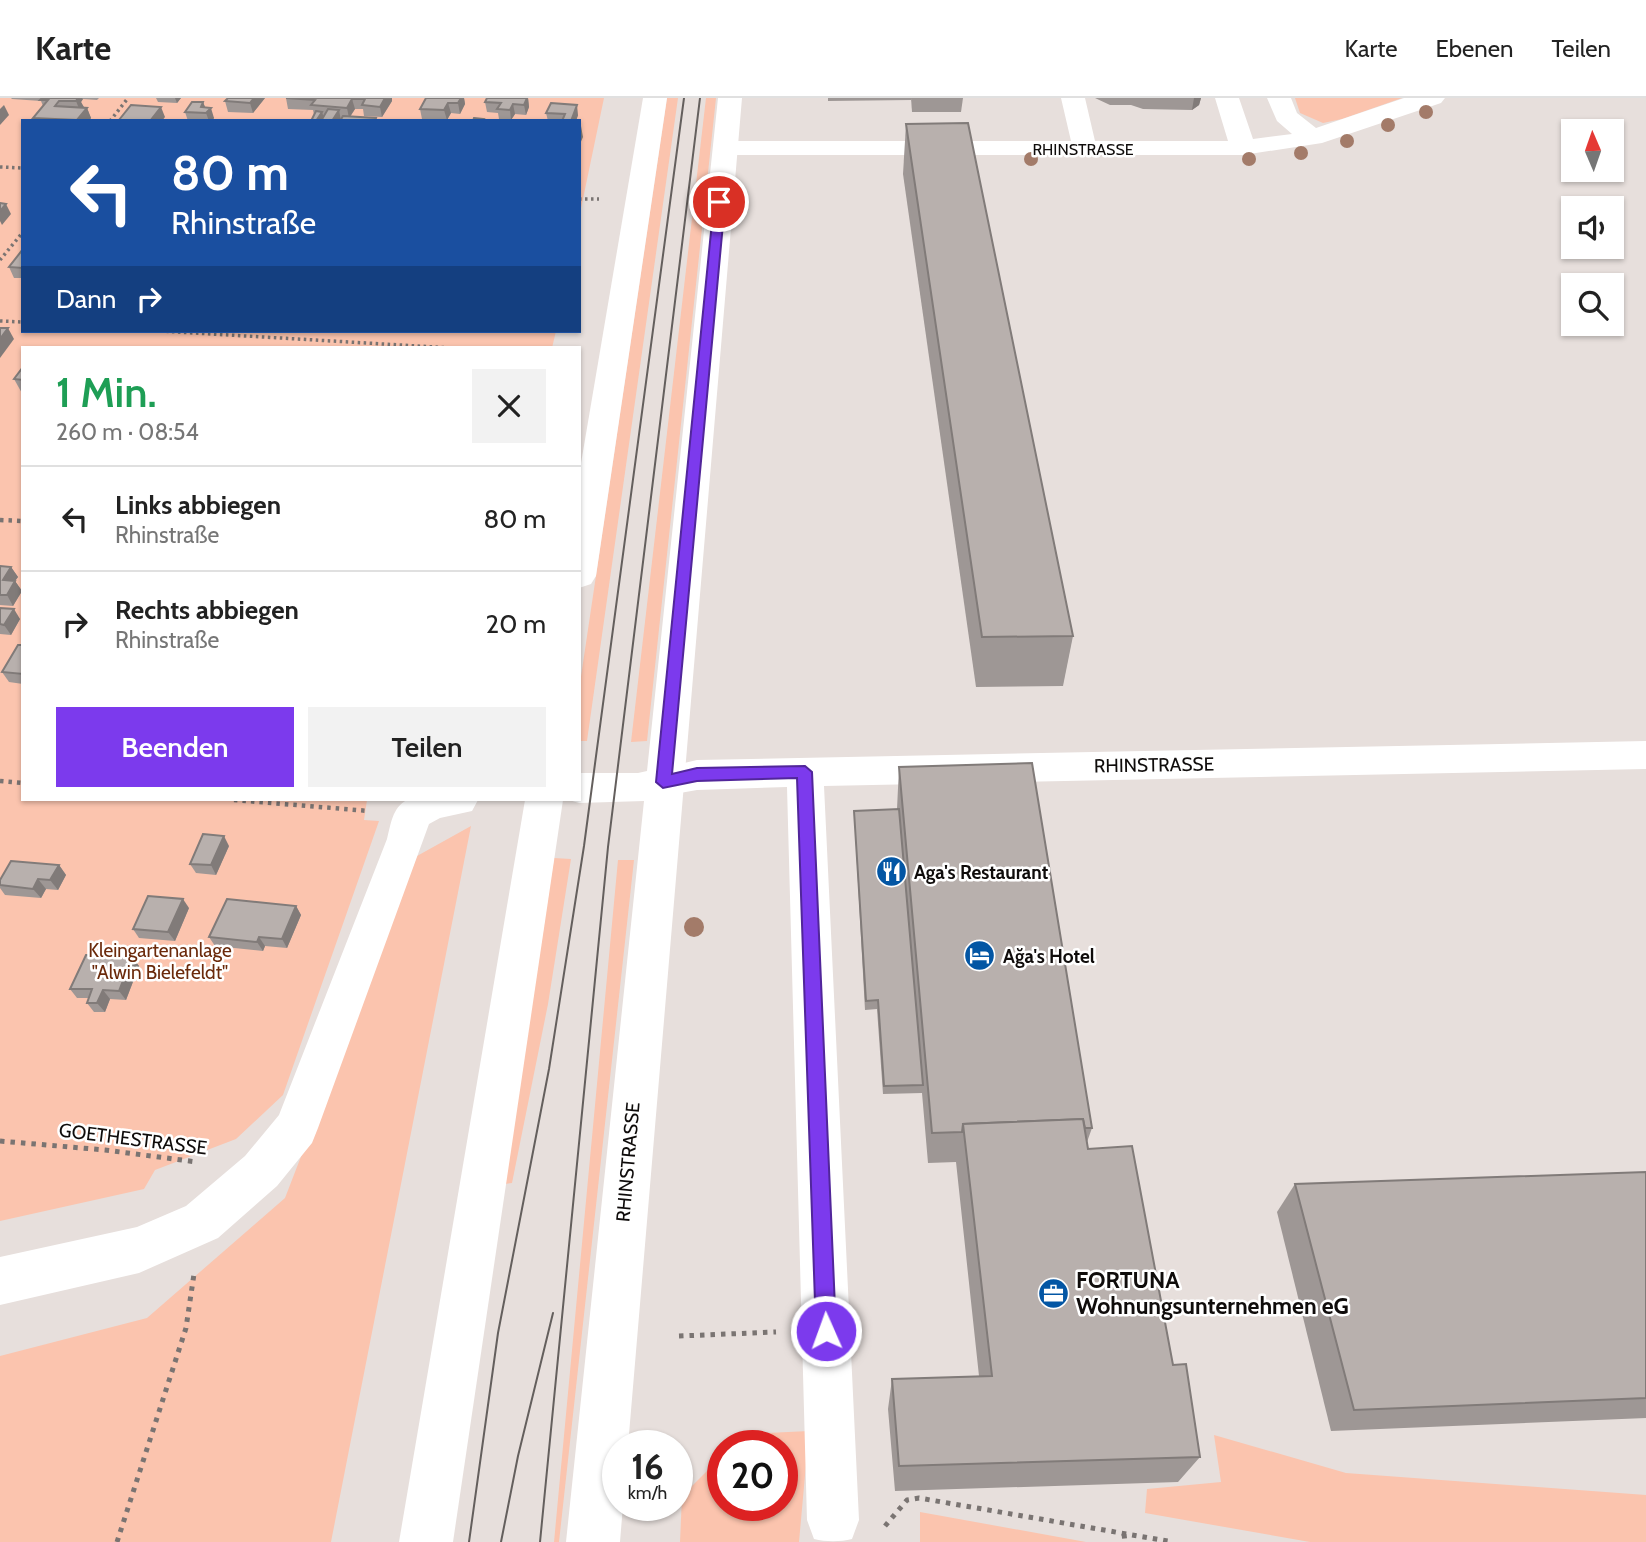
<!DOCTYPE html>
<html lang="de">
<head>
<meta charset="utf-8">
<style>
	:root { --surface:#fff; --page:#f2f2f2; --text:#222; --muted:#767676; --line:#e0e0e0; --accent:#7c3aed }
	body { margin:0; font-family:Cabin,sans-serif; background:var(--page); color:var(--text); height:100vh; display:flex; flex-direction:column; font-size:26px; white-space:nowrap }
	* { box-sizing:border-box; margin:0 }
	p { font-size:23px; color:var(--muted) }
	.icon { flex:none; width:38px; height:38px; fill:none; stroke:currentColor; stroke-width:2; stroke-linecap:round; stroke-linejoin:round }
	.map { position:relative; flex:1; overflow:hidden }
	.panel { position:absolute; left:21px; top:248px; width:560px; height:455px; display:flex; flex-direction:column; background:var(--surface); border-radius:0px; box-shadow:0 2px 5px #0004 }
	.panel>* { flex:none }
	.guide { position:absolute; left:21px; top:21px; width:560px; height:214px; border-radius:0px; box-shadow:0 2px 5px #0004; background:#1a4fa0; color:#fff; overflow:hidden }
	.needle { width:46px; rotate:358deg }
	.controls { position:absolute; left:1561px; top:21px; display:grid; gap:14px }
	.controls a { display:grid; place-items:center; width:63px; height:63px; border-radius:0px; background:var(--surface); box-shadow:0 2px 5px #0004; font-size:35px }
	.speed { position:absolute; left:602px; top:1332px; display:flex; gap:14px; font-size:35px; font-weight:700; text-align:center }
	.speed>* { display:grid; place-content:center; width:91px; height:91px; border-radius:50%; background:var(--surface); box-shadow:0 2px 5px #0004; line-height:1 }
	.speed small { font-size:18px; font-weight:400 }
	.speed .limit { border:10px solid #d22; background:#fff; color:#111 }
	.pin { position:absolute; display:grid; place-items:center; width:60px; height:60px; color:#fff; margin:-30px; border:4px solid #fff; border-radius:50%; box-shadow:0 2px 7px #0007 }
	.me { position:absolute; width:77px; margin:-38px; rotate:358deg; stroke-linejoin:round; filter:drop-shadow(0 0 5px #0008) }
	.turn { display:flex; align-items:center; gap:24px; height:147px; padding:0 35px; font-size:32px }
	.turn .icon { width:91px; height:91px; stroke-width:2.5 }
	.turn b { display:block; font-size:49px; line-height:60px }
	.then { display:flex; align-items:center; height:66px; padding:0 35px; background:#0003; gap:14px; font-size:26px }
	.round { display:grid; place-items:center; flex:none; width:74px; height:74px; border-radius:0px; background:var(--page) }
	.headline { display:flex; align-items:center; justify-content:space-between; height:119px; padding:0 35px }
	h1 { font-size:42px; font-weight:600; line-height:52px; color:#1e9e55 }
	.button { display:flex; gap:14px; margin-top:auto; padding:14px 35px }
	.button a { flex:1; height:80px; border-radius:0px; background:var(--accent); color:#fff; font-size:28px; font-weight:600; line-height:80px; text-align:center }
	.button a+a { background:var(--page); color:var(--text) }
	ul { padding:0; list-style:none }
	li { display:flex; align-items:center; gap:21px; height:105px; padding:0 35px; border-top:2px solid var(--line) }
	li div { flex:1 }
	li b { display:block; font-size:26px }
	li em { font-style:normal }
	header { display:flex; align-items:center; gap:42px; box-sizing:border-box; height:98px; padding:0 35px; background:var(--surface); border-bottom:2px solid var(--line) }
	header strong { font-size:33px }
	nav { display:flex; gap:38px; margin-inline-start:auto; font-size:24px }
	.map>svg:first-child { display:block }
	.green { fill:#fbc4ae }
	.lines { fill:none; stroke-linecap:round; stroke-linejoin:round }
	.path-far2 { stroke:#7a7472; stroke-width:3.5; stroke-dasharray:2.5 3.5; stroke-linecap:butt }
	.path-far1 { stroke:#7a7472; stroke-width:4.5; stroke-dasharray:3.5 5; stroke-linecap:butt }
	.path { stroke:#7a7472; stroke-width:5; stroke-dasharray:4.5 6; stroke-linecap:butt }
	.minor { fill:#fff; fill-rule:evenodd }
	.major { fill:#fff; fill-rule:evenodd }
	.tram { stroke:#645f5d; stroke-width:2 }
	.tree { fill:#a37b69 }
	.wall { fill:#9e9795 }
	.shaded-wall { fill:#817b79 }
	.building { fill:#b8b0ad; stroke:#817b79; stroke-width:2 }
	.route { fill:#7c3aed; stroke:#51269a; stroke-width:2 }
	.labels { text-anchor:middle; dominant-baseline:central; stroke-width:5; stroke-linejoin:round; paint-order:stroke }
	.far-street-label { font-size:16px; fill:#0f0c0b; stroke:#fff }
	.street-label { font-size:19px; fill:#0f0c0b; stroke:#fff }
	.poi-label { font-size:19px; font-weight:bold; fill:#0f0c0b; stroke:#fff; text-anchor:start }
	.park-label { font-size:19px; fill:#6b2a0b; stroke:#fff }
	.near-poi-label { font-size:23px; font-weight:bold; fill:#0f0c0b; stroke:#fff; text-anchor:start }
</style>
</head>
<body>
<header>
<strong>Karte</strong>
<nav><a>Karte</a><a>Ebenen</a><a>Teilen</a></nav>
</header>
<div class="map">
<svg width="1646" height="1444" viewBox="0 0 1646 1444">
	<rect width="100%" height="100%" fill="#e7dfdc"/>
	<g class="green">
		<polygon points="0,0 604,0 579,120 579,23 23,23 23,233 556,233 552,250 23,250 23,702 367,702 364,722 379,723 283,997 236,1041 155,1072 144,1091 0,1123"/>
		<polygon points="667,0 678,0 587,643 579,643 579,592"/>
		<polygon points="706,0 716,0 647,643 631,644"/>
		<polygon points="1295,0 1402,0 1342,21 1323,25 1300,15"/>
		<polygon points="471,728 331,1444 0,1444 0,1258 147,1220 285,1100 417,758"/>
		<polygon points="554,760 571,761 548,906 512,1085 505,1086"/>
		<polygon points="618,762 634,762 559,1444 554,1444"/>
		<polygon points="809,1333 799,1444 680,1444 682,1398 723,1357 723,1407 782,1407 782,1348 732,1347 743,1336"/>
		<polygon points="1214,1337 1346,1375 1646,1397 1646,1444 1310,1444 1145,1415 1147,1391 1221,1384"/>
		<polygon points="920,1414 1086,1444 920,1444"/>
	</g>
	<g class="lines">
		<g class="path-far2">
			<polyline points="110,23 128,0"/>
			<polyline points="0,69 23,70"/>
			<polyline points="579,101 599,101"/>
			<polyline points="0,162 23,134"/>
			<polyline points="0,223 23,224"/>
			<polyline points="160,233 452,250"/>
		</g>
		<g class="path-far1">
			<polyline points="0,422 23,423"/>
			<polyline points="0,683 23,685"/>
			<polyline points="234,702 369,713"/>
		</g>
		<g class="path">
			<polyline points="0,1043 105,1052 197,1064"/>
			<polyline points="679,1238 776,1234"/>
			<polyline points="885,1428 907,1402 919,1400 1173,1444"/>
			<polyline points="1124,1436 1125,1444"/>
			<polyline points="117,1444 186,1230 194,1176"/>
		</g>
		<g class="minor">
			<polygon points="1061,0 1085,0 1095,43 1228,43 1215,0 1239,0 1253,41 1292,36 1277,23 1267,0 1291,0 1297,15 1316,30 1404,0 1445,0 1441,5 1322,45 1243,57 725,57 716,55 713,50 716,45 725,43 1071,43"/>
			<path d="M 1646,643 L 1646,671 L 824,688 L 859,1422 L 852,1441 C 840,1444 826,1444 814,1441 L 807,1422 L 787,689 L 697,692 L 663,698 L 650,693 L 644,683 L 650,673 L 697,662 Z"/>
			<path d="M 407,702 L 478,702 L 472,713 L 440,720 L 429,726 L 318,1030 L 312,1045 L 277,1088 L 218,1140 L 139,1175 L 0,1207 L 0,1159 L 137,1129 L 186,1108 L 245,1058 L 279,1017 L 387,741 C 391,726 392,710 407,702 Z"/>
		</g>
		<g class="major">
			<polygon points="643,0 667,0 596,478 591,486 579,490 579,377"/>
			<polygon points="718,0 742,0 628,1348 618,1348 618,1407 623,1407 620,1444 566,1444 644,703 579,705 569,702 579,702 579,675 638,675 647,673"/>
			<polygon points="525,702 563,702 453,1444 399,1444"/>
		</g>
		<g class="tram">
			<polyline points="469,1444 498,1235 549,971 584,748 684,0"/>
			<polyline points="501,1444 518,1358 553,1215"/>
			<polyline points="540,1444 608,749 700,0"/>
		</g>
	</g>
	<g class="tree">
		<circle cx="1426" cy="14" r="7"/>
		<circle cx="1388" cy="27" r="7"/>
		<circle cx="1347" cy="43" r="7"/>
		<circle cx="1301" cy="55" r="7"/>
		<circle cx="1031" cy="61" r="7"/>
		<circle cx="1249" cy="61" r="7"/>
		<circle cx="694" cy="829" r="10"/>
	</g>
	<g class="wall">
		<polygon points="11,0 99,0 97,2 83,1 81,4 83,9 87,10 91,20 89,23 34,23 33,20 43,8 41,3 12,1"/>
		<polygon points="156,0 181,0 177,5 158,4"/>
		<polygon points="228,0 265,0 253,15 228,14 225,3"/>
		<polygon points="286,0 392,0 392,3 382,19 364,18 363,11 355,11 350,19 376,20 311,23 314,17 313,12 288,11"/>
		<polygon points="426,0 464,0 465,6 460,16 451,15 447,22 422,21 420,11"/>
		<polygon points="528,0 529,9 526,17 515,16 511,22 499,21 498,15 487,14 485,4"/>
		<polygon points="828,0 911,0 911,2 828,3"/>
		<polygon points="911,0 963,0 961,14 912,14"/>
		<polygon points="1095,0 1201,0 1199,7 1192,12 1143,11 1131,7 1110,7"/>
		<polygon points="203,4 205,9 214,20 212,23 188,23 185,14"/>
		<polygon points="546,15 578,17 576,23 548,23"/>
		<polygon points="906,26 1073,538 1063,588 976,589 903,76"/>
		<polygon points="23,151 23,180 14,180 9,169"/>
		<polygon points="23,269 23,297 14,281"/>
		<polygon points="0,468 11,469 18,479 15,483 22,493 13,508 0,507"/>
		<polygon points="0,510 20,521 11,537 0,536"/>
		<polygon points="23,547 23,586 9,584 2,574"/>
		<polygon points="899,669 1092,1030 1087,1044 1088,1051 1173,1267 1200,1359 1178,1384 895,1393 888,1311 892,1281 979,1278 956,1064 928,1065 922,995 883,996 877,911 865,912 854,713 897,711"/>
		<polygon points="229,748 216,777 196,775 190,766"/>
		<polygon points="59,767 66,777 58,792 46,791 41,800 5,797 0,790 0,782"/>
		<polygon points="296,808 301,817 287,850 265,848 263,853 215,848 209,839"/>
		<polygon points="189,810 175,843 139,840 133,831"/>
		<polygon points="132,859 139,868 126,902 110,901 105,914 94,914 87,905 89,900 77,900 70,891"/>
		<polygon points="1646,1074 1646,1320 1331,1333 1277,1114 1295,1086"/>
	</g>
	<g class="shaded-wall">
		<polygon points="78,0 82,0 83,1 81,4 84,9 80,13 76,3"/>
		<polygon points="175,0 181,0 177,5"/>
		<polygon points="254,0 265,0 253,15 250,5"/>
		<polygon points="385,0 392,0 392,3 382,19 380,9"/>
		<polygon points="461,0 464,0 465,6 460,16 458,5"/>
		<polygon points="528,0 529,9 526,17 524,7"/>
		<polygon points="1194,0 1201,0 1199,7 1192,12"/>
		<polygon points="352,1 355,11 349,20 347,10"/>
		<polygon points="203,4 207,14 211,10 214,20 212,23 209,23 206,15 201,9"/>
		<polygon points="448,5 451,15 447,22 444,12"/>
		<polygon points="513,6 515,16 511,22 510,12"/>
		<polygon points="4,7 9,17 0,27 0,11"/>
		<polygon points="577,7 578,17 576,23 571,23"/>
		<polygon points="161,9 165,19 162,23 150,23"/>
		<polygon points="87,10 91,20 89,23 77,23"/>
		<polygon points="339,12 341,23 332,23"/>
		<polygon points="322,14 325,23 316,23"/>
		<polygon points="581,28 583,39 579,48 579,34"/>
		<polygon points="6,106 11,116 2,127 0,123 0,113"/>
		<polygon points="8,230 14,241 0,260 0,241"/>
		<polygon points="11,469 18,479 15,483 22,493 13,508 7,497 3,482"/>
		<polygon points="14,511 20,521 11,537 4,527"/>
		<polygon points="224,738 229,748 216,777 211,767"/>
		<polygon points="59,767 66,777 58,792 50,782"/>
		<polygon points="38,781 46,791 41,800 33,791"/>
		<polygon points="183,801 189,810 175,843 168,834"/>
		<polygon points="296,808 301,817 287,850 282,841"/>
		<polygon points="259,839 265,848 263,853 257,844"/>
		<polygon points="132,859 139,868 126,902 119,893"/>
		<polygon points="103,892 110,901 105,914 97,905"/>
	</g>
	<g class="building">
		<polygon points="42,0 78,0 76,3 59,3 55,8 87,10 77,22 33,20 48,2 40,2"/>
		<polygon points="228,0 254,0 250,5 225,3"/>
		<polygon points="286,0 385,0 380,9 362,7 365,1 352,1 347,10 311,7 315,2"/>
		<polygon points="426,0 461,0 458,5 448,5 444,12 420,11"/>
		<polygon points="487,0 527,0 524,7 513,6 510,12 497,11 501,5 485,4"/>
		<polygon points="192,4 203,4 201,9 211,10 206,15 185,14"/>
		<polygon points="551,5 577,7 571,23 562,23 565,16 546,15"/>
		<polygon points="131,7 161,9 150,23 119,22"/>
		<polygon points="328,11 339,12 332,23 321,23"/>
		<polygon points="316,13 322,14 316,23 311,23"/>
		<polygon points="343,18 376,20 375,23 340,23"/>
		<polygon points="474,20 484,21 483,23 473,23"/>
		<polygon points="968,25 1073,538 982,539 906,26"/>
		<polygon points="0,105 6,106 0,113"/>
		<polygon points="23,151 23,170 9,169"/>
		<polygon points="0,230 8,230 0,241"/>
		<polygon points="23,269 23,282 14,281"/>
		<polygon points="0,468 11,469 3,482 15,483 7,497 0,497"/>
		<polygon points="0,510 14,511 4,527 0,526"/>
		<polygon points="18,547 23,547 23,576 2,574"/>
		<polygon points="1032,665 1092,1030 1085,1030 1083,1021 963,1026 962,1034 932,1035 899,669"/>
		<polygon points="899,711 923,987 884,988 878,902 866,903 854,713"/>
		<polygon points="203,736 224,738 211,767 190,766"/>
		<polygon points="11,763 59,767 50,782 38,781 33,791 0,787 0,782"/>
		<polygon points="148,798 183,801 168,834 133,831"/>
		<polygon points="227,801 296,808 282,841 259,839 257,844 209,839"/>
		<polygon points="86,857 132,859 119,893 103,892 97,905 87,905 92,891 70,891"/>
		<polygon points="1083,1021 1088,1051 1132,1048 1173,1267 1186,1266 1200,1359 899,1368 892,1281 992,1278 963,1026"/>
		<polygon points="1646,1074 1646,1300 1354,1312 1295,1086"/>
	</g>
	<polygon class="route" points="719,101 725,104 672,676 697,670 805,668 812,674 836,1233 833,1240 826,1243 819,1240 816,1233 797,680 697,683 663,690 656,684 714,104"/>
	<defs>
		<symbol id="restaurant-disc" viewBox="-11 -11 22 22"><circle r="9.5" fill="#0356a4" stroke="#fff"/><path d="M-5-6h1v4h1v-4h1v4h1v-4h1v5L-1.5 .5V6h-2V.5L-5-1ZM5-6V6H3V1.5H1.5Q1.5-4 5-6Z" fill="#fff"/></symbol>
		<symbol id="hotel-disc" viewBox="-11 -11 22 22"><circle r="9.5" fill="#0356a4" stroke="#fff"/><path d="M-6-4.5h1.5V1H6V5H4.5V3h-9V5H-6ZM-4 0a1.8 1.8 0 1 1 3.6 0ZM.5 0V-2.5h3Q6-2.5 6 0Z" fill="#fff"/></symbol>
		<symbol id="office-disc" viewBox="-11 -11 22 22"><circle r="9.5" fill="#0356a4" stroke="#fff"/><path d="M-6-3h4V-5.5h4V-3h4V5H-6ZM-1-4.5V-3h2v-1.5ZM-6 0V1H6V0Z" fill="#fff"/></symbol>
	</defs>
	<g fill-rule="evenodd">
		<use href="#restaurant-disc" x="874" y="756" width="35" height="35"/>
		<use href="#hotel-disc" x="962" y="840" width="35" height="35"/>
		<use href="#office-disc" x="1036" y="1178" width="35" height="35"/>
	</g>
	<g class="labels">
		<g class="far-street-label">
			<text x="1083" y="51">RHINSTRASSE</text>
		</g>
		<g class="street-label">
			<text transform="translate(1154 667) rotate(-1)">RHINSTRASSE</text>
			<text transform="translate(133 1041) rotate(7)">GOETHESTRASSE</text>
			<text transform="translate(628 1064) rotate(-85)">RHINSTRASSE</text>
		</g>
		<g class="poi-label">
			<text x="914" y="774">Aga's Restaurant</text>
			<text x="1003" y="858">Ağa's Hotel</text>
		</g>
		<g class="park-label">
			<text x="160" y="852">Kleingartenanlage<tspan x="160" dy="22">"Alwin Bielefeldt"</tspan></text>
		</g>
		<g class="near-poi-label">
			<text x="1076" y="1182">FORTUNA<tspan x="1076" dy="26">Wohnungsunternehmen eG</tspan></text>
		</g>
	</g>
</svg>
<div class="controls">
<a><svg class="needle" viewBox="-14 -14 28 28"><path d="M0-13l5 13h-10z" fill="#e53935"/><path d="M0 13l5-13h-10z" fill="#767676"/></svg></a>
<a><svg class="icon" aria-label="sound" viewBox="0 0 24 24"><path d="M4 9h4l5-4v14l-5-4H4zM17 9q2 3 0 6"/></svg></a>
<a><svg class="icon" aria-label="search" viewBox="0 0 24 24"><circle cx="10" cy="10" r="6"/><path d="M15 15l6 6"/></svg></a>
</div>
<div class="speed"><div>16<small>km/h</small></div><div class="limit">20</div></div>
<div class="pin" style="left:719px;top:104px;background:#d93025"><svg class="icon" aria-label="arrive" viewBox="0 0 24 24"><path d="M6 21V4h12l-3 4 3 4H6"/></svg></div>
<svg class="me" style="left:826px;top:1233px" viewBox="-20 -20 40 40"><circle r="17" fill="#7c3aed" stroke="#fff" stroke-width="3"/><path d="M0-11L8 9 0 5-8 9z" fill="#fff"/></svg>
<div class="guide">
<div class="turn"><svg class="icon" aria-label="left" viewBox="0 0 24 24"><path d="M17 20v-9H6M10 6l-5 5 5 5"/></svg><div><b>80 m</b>Rhinstraße</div></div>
<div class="then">Dann<svg class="icon" aria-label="right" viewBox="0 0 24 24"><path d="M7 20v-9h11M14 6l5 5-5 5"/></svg></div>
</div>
<section class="panel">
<div class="headline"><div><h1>1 Min.</h1><p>260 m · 08:54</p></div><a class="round"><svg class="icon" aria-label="close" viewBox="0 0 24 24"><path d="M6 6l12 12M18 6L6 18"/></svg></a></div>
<ul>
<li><svg class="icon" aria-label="left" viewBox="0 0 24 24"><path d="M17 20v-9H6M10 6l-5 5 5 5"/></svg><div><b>Links abbiegen</b><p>Rhinstraße</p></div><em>80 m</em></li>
<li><svg class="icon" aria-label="right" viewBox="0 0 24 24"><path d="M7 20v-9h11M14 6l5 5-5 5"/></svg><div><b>Rechts abbiegen</b><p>Rhinstraße</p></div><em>20 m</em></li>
</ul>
<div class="button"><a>Beenden</a><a>Teilen</a></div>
</section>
</div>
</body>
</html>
